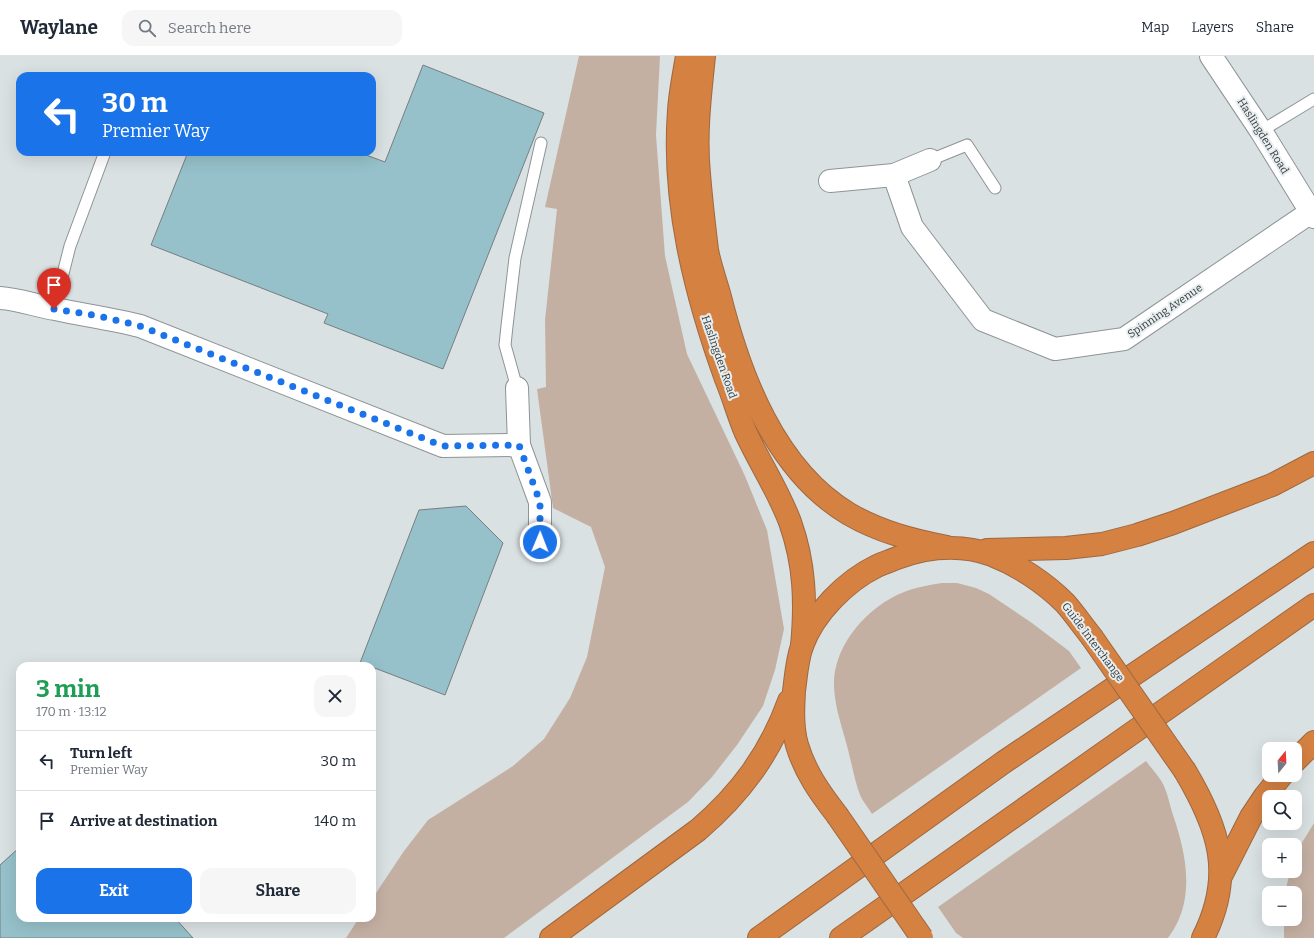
<!DOCTYPE html>
<html lang="en">
<head>
<meta charset="utf-8">
<style>
	:root { --surface:#fff; --page:#f6f6f7; --text:#1f2937; --muted:#747a83; --line:#e0e1e3; --accent:#1a73e8 }
	body { margin:0; font-family:Bitter,serif; background:var(--page); color:var(--text); height:100vh; display:flex; flex-direction:column; font-size:15px; white-space:nowrap }
	* { box-sizing:border-box; margin:0 }
	p { font-size:13px; color:var(--muted) }
	.icon { flex:none; width:22px; height:22px; fill:none; stroke:currentColor; stroke-width:2; stroke-linecap:round; stroke-linejoin:round }
	.map { position:relative; flex:1; overflow:hidden }
	.sheet { position:absolute; left:16px; top:606px; width:360px; height:260px; display:flex; flex-direction:column; background:var(--surface); border-radius:12px; box-shadow:0 4px 16px #0002 }
	.sheet>* { flex:none }
	.top-card { position:absolute; left:16px; top:16px; width:360px; height:84px; border-radius:12px; box-shadow:0 4px 16px #0002; background:#1a73e8; color:#fff; overflow:hidden }
	.needle { width:26px; rotate:18deg }
	.controls { position:absolute; left:1262px; top:686px; display:grid; gap:8px }
	.controls a { display:grid; place-items:center; width:40px; height:40px; border-radius:8px; background:var(--surface); box-shadow:0 4px 16px #0002; font-size:20px }
	.pin { position:absolute; display:grid; place-items:center; width:34px; height:34px; color:#fff; margin:-41px -17px; border-radius:50% 50% 50% 0; rotate:-45deg; box-shadow:0 0 4px #0007 }
	.pin .icon { rotate:45deg }
	.me { position:absolute; width:44px; margin:-22px; rotate:1deg; stroke-linejoin:round; filter:drop-shadow(0 0 3px #0008) }
	.turn { display:flex; align-items:center; gap:14px; height:84px; padding:0 20px; font-size:18px }
	.turn .icon { width:52px; height:52px; stroke-width:2.5 }
	.turn b { display:block; font-size:28px; line-height:34px }
	.round { display:grid; place-items:center; flex:none; width:42px; height:42px; border-radius:12px; background:var(--page) }
	.overview { display:flex; align-items:center; justify-content:space-between; height:68px; padding:0 20px }
	h1 { font-size:24px; font-weight:700; line-height:30px; color:#1e9e55 }
	.primary-button { display:flex; gap:8px; margin-top:auto; padding:8px 20px }
	.primary-button a { flex:1; height:46px; border-radius:12px; background:var(--accent); color:#fff; font-size:16px; font-weight:700; line-height:46px; text-align:center }
	.primary-button a+a { background:var(--page); color:var(--text) }
	ul { padding:0; list-style:none }
	li { display:flex; align-items:center; gap:12px; height:60px; padding:0 20px; border-top:1px solid var(--line) }
	li div { flex:1 }
	li b { display:block; font-size:15px }
	li em { font-style:normal }
	header { display:flex; align-items:center; gap:24px; box-sizing:border-box; height:56px; padding:0 20px; background:var(--surface); border-bottom:1px solid var(--line) }
	header strong { font-size:19px }
	nav { display:flex; gap:22px; margin-inline-start:auto; font-size:14px }
	.search { width:280px; height:36px; background:var(--page); display:flex; align-items:center; gap:10px; box-sizing:border-box; padding:0 14px; border-radius:12px; color:var(--muted); font-size:15px }
	.map>svg:first-child { display:block }
	.green { fill:#c4b0a3 }
	.building { fill:#96c1ca; stroke:#777e7f }
	.lines { fill:none; stroke-linecap:round; stroke-linejoin:round }
	.lane-casing { stroke:#8e9496; stroke-width:13 }
	.street-casing { stroke:#8e9496; stroke-width:24 }
	.highway-casing { stroke:#9e6840; stroke-width:24 }
	.lane { stroke:#fff; stroke-width:11 }
	.street { stroke:#fff; stroke-width:22 }
	.highway { stroke:#d58142; stroke-width:22 }
	.highway-bridge-casing { stroke:#9e6840; stroke-width:24; stroke-linecap:butt }
	.highway-bridge { stroke:#d58142; stroke-width:22 }
	.route { stroke:#1a73e8; stroke-width:7; stroke-dasharray:0 12.6 }
	.labels { text-anchor:middle; dominant-baseline:central; stroke-width:4; stroke-linejoin:round; paint-order:stroke }
	.street-label { font-size:11px; fill:#383b3b; stroke:#e7eef0 }
</style>
</head>
<body>
<header>
<strong>Waylane</strong>
<div class="search"><svg class="icon" aria-label="search" viewBox="0 0 24 24"><circle cx="10" cy="10" r="6"/><path d="M15 15l6 6"/></svg>Search here</div>
<nav><a>Map</a><a>Layers</a><a>Share</a></nav>
</header>
<div class="map">
<svg width="1314" height="882" viewBox="0 0 1314 882">
	<rect width="100%" height="100%" fill="#dae1e2"/>
	<g class="green">
		<polygon points="579,0 660,0 656,79 665,200 687,298 745,420 767,474 784,573 775,614 763,650 737,689 712,721 688,746 504,882 346,882 359,862 372,862 372,843 404,795 428,764 513,710 544,683 570,642 587,601 605,511 591,471 553,452 537,333 546,331 545,264 557,153 545,151"/>
		<path d="M 942,527 L 957,527 L 976,532 L 989,538 L 1032,567 L 1069,595 L 1081,612 L 872,758 C 869,753 865,748 862,743 C 856,732 851,704 847,690 C 842,671 835,652 834,631 C 832,590 868,550 904,536 C 917,531 929,529 942,527 Z"/>
		<path d="M 1146,705 C 1152,713 1160,721 1164,730 C 1168,739 1170,750 1173,759 C 1187,800 1196,845 1168,882 L 963,882 L 956,877 L 938,851 Z"/>
		<polygon points="1314,767 1314,882 1284,882 1284,863 1295,863 1295,837 1285,837 1290,815 1295,815 1295,798"/>
	</g>
	<g class="building">
		<polygon points="423,9 544,57 443,313 324,267 328,258 151,189 188,96 358,96 385,106"/>
		<polygon points="466,450 503,487 445,639 372,611 372,610 360,607 419,454"/>
		<polygon points="20,791 20,862 175,862 193,882 0,882 0,809"/>
	</g>
	<g class="lines">
		<defs>
			<g id="lane">
				<polyline points="1261,75 1314,43"/>
				<polyline points="930,104 967,89 995,132"/>
				<polyline points="54,253 70,190 105,96"/>
				<polyline points="517,332 505,289 507,270 515,202 541,87"/>
			</g>
			<g id="street">
				<polyline points="1211,0 1261,75 1314,161"/>
				<polyline points="894,119 912,171 983,264 1055,293 1124,283 1311,156"/>
				<polyline points="830,125 894,119 930,104"/>
				<path d="M 0,242 C 19,243 36,250 55,253 C 83,259 112,263 140,270 L 443,390 L 519,389"/>
				<polyline points="517,332 519,389 540,446 540,486"/>
			</g>
			<g id="highway">
				<path d="M 687,0 C 684,18 680,37 679,55 C 672,146 695,237 726,323 C 733,340 738,358 745,375 C 759,406 778,434 790,466 C 805,508 806,547 802,590"/>
				<path d="M 704,0 C 700,39 695,79 699,118 C 701,143 704,169 707,194 C 710,210 716,226 720,241 C 740,320 775,414 849,458 C 880,476 912,484 947,491"/>
				<polyline points="987,494 1066,492 1102,488 1137,479 1173,467 1272,429 1314,407"/>
				<polyline points="1295,705 1314,686"/>
				<path d="M 1185,715 C 1219,772 1235,819 1203,882"/>
				<path d="M 837,759 C 820,737 805,716 797,689 C 792,671 793,653 794,635 C 796,620 797,604 802,590 C 814,557 846,525 877,510 C 883,507 890,505 897,502 C 927,491 961,488 992,499 C 1018,509 1045,527 1065,547 C 1074,557 1082,569 1091,580"/>
				<polyline points="1221,820 1251,761 1265,740 1282,719"/>
				<path d="M 551,882 L 698,774 C 740,738 770,698 789,645"/>
				<polyline points="759,882 1004,706 1314,497"/>
				<polyline points="841,882 1314,549"/>
			</g>
		</defs>
		<use href="#lane" class="lane-casing"/>
		<use href="#street" class="street-casing"/>
		<use href="#highway" class="highway-casing"/>
		<use href="#lane" class="lane"/>
		<use href="#street" class="street"/>
		<use href="#highway" class="highway"/>
		<defs>
			<g id="highway-bridge">
				<polyline points="1091,580 1185,715"/>
				<polyline points="837,759 922,882"/>
			</g>
		</defs>
		<use href="#highway-bridge" class="highway-bridge-casing"/>
		<use href="#highway-bridge" class="highway-bridge"/>
	</g>
	<g class="lines">
		<polyline class="route" points="54,253 99,260 140,270 443,390 519,389 540,446 540,486"/>
	</g>
	<g class="labels">
		<g class="street-label">
			<text transform="translate(1263 80) rotate(58)">Haslingden Road</text>
			<text transform="translate(1165 255) rotate(-34)">Spinning Avenue</text>
			<text transform="translate(719 301) rotate(71)">Haslingden Road</text>
			<text transform="translate(1093 586) rotate(53)">Guide Interchange</text>
		</g>
	</g>
</svg>
<div class="controls">
<a><svg class="needle" viewBox="-14 -14 28 28"><path d="M0-13l5 13h-10z" fill="#e53935"/><path d="M0 13l5-13h-10z" fill="#747a83"/></svg></a>
<a><svg class="icon" aria-label="search" viewBox="0 0 24 24"><circle cx="10" cy="10" r="6"/><path d="M15 15l6 6"/></svg></a>
<a>+</a>
<a>−</a>
</div>
<div class="pin" style="left:54px;top:253px;background:#d93025"><svg class="icon" aria-label="arrive" viewBox="0 0 24 24"><path d="M6 21V4h12l-3 4 3 4H6"/></svg></div>
<svg class="me" style="left:540px;top:486px" viewBox="-20 -20 40 40"><circle r="17" fill="#1a73e8" stroke="#fff" stroke-width="3"/><path d="M0-11L8 9 0 5-8 9z" fill="#fff"/></svg>
<div class="top-card">
<div class="turn"><svg class="icon" aria-label="left" viewBox="0 0 24 24"><path d="M17 20v-9H6M10 6l-5 5 5 5"/></svg><div><b>30 m</b>Premier Way</div></div>
</div>
<section class="sheet">
<div class="overview"><div><h1>3 min</h1><p>170 m · 13:12</p></div><a class="round"><svg class="icon" aria-label="close" viewBox="0 0 24 24"><path d="M6 6l12 12M18 6L6 18"/></svg></a></div>
<ul>
<li><svg class="icon" aria-label="left" viewBox="0 0 24 24"><path d="M17 20v-9H6M10 6l-5 5 5 5"/></svg><div><b>Turn left</b><p>Premier Way</p></div><em>30 m</em></li>
<li><svg class="icon" aria-label="arrive" viewBox="0 0 24 24"><path d="M6 21V4h12l-3 4 3 4H6"/></svg><div><b>Arrive at destination</b></div><em>140 m</em></li>
</ul>
<div class="primary-button"><a>Exit</a><a>Share</a></div>
</section>
</div>
</body>
</html>
